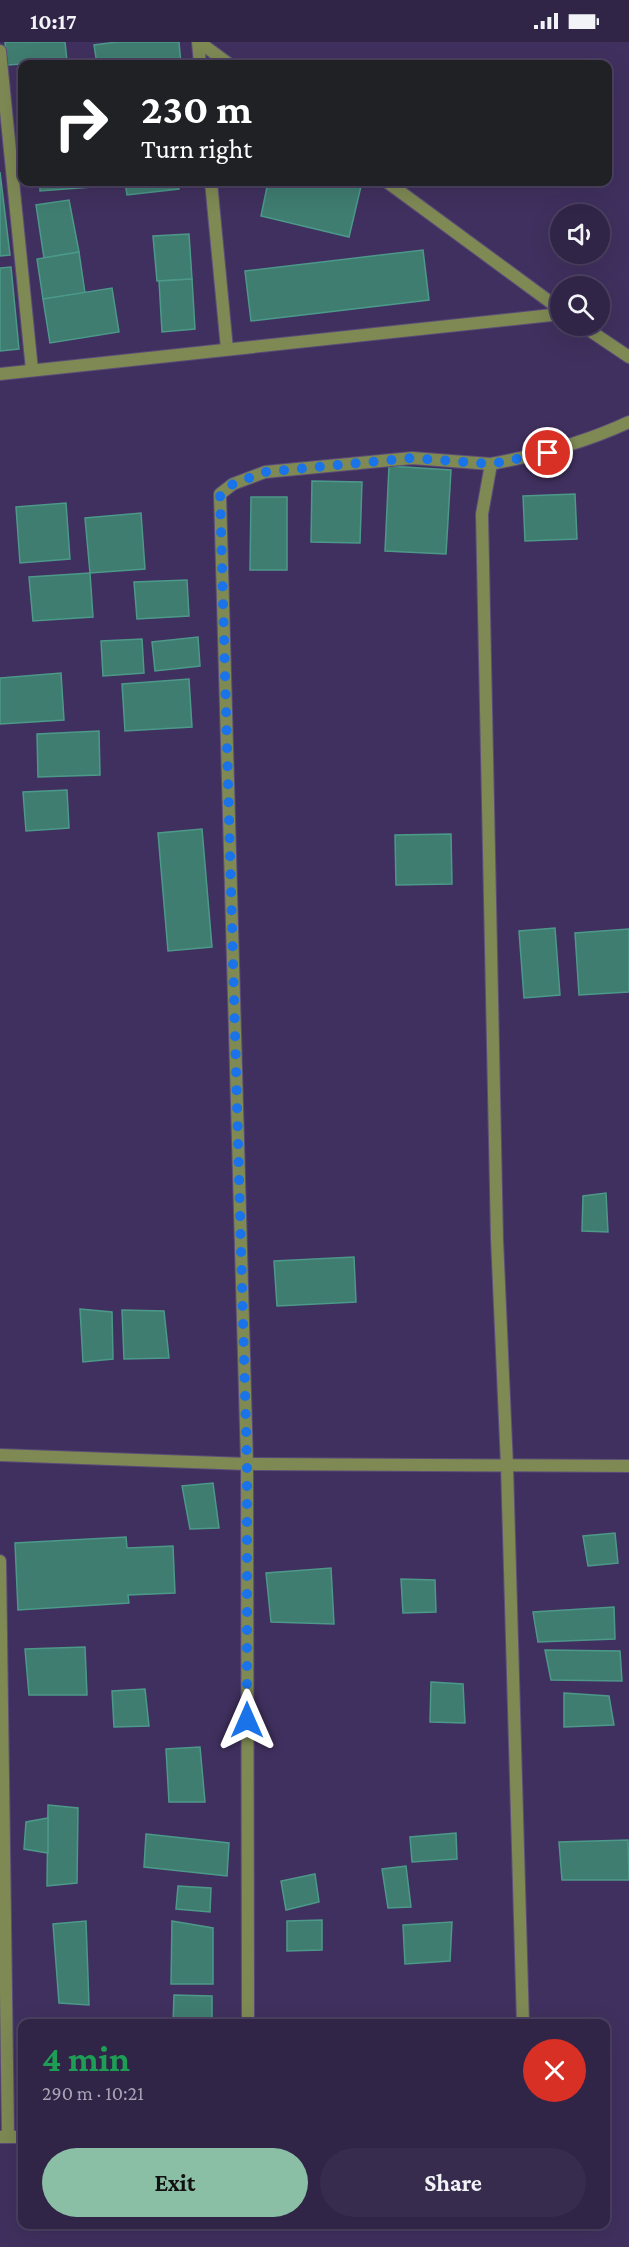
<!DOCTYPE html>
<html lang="en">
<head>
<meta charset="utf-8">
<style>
	:root { --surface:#302447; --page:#382c4e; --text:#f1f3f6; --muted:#a8a4b4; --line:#4b4160; --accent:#8abfa5 }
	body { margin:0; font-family:"Crimson Pro",serif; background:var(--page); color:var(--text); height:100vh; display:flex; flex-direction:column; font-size:22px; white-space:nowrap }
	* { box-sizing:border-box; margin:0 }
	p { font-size:20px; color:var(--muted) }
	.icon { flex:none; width:33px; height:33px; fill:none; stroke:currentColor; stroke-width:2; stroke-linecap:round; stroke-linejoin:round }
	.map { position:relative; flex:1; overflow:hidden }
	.sheet { position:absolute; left:18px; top:1977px; width:592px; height:210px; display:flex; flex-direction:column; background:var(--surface); border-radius:12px; box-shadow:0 6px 24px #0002,0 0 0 2px var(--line) }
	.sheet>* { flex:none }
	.banner { position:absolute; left:18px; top:18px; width:594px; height:126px; border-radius:12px; box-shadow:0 6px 24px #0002,0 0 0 2px var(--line); background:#202124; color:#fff; overflow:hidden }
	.buttons { position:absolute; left:550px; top:162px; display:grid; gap:12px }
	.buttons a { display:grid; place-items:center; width:60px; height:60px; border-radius:50%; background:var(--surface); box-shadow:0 6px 24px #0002,0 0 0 2px var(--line); font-size:30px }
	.pin { position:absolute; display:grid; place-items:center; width:51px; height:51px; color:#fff; margin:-26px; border:3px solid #fff; border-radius:50%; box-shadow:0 2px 6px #0007 }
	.me { position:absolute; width:66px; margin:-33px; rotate:0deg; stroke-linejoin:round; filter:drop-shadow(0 0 4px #0008) }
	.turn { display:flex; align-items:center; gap:21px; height:126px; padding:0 24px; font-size:27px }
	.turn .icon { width:78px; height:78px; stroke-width:2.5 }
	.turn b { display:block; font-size:42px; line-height:51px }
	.round { display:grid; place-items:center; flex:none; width:63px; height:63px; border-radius:32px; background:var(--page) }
	.headline { display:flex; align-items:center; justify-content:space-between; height:102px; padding:0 24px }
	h1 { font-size:36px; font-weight:700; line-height:45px; color:#1e9e55 }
	.cta { display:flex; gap:12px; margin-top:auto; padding:12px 24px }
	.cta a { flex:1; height:69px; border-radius:36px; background:var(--accent); color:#111; font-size:24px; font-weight:700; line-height:69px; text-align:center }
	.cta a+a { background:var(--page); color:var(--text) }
	.status { display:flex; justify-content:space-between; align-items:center; height:42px; padding:0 30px; background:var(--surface); direction:ltr }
	.status svg { height:16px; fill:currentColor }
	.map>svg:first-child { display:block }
	.building { fill:#3f7d70; stroke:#4c998a; stroke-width:1.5 }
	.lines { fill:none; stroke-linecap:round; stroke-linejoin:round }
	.street-casing { stroke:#5b4c78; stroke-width:14 }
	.street { stroke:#7e8954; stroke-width:12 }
	.route { stroke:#1a73e8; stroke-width:10; stroke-dasharray:0 18 }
</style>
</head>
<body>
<div class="status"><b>10:17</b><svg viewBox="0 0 49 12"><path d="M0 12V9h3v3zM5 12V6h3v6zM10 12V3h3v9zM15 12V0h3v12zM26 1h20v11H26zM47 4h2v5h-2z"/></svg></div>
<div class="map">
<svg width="629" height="2205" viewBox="0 0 629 2205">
	<rect width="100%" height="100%" fill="#40305f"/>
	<g class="building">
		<polygon points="5,0 65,0 67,19 7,23"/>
		<polygon points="117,0 179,0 181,22 97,22 94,3"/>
		<polygon points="0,130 10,213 0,214"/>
		<polygon points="40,140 91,140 92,145 40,149"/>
		<polygon points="125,140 178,140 179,147 127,153"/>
		<polygon points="268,140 362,140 349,195 261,174"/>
		<polygon points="69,158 79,210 44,216 36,163"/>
		<polygon points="189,192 192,237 157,239 153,194"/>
		<polygon points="423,208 429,258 251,279 245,229"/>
		<polygon points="79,210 85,251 43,257 37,217"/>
		<polygon points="11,225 19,307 0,309 0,226"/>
		<polygon points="192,237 195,287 162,290 159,239"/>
		<polygon points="112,246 119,290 50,301 43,257"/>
		<polygon points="389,424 451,428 446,512 385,509"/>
		<polygon points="312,439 362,440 360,501 311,500"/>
		<polygon points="575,452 577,497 525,499 523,454"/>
		<polygon points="251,455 287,455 287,528 250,528"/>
		<polygon points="66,461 70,517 20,521 16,465"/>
		<polygon points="141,471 145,527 90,531 85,476"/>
		<polygon points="90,531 93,575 33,579 29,535"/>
		<polygon points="187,538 189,574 137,577 134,540"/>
		<polygon points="198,595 200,624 155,629 152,600"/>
		<polygon points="142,597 144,631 103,634 101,599"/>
		<polygon points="61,631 64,678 0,682 0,636"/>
		<polygon points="189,637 192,685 125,689 122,642"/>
		<polygon points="99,689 100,733 38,735 37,692"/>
		<polygon points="67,748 69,786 26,789 23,750"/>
		<polygon points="202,787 212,905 168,909 158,791"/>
		<polygon points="451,792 452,842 396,843 395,793"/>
		<polygon points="555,886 560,953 524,956 519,889"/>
		<polygon points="629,887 629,950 579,953 575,891"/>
		<polygon points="606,1151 608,1190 582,1189 583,1154"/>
		<polygon points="354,1215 356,1260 277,1264 274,1219"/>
		<polygon points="80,1267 112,1270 113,1317 83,1320"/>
		<polygon points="122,1268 164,1269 169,1316 124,1317"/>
		<polygon points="213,1441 219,1486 190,1487 182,1444"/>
		<polygon points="615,1491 618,1521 588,1524 583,1494"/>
		<polygon points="126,1495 127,1506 173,1504 175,1551 128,1553 129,1561 18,1568 15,1501"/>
		<polygon points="331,1526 334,1582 271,1580 266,1531"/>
		<polygon points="401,1537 435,1538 436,1570 403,1571"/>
		<polygon points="614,1565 615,1597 538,1600 533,1570"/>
		<polygon points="85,1605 87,1653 29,1653 25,1607"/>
		<polygon points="545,1608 620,1609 622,1639 551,1638"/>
		<polygon points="431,1640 463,1642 465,1681 430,1680"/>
		<polygon points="145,1647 149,1684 114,1685 112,1649"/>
		<polygon points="564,1651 609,1654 614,1683 564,1685"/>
		<polygon points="200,1705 205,1760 169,1760 166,1707"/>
		<polygon points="48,1763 78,1766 77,1841 47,1844"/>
		<polygon points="48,1776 48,1811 24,1807 26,1780"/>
		<polygon points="456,1791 457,1817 412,1820 410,1795"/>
		<polygon points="146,1792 229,1801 227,1834 144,1825"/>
		<polygon points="628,1798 629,1838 562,1838 559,1800"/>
		<polygon points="406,1824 411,1865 388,1866 382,1827"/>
		<polygon points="315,1832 319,1860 286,1868 281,1839"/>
		<polygon points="178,1844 211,1846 210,1870 176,1867"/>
		<polygon points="322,1878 322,1908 287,1909 287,1879"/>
		<polygon points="86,1879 89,1963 59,1961 53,1882"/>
		<polygon points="172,1879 213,1886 213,1942 171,1942"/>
		<polygon points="452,1880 450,1919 405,1922 403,1883"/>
		<polygon points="174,1953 212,1954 212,1982 173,1982"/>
	</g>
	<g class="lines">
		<defs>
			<g id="street">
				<polyline points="198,0 200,22"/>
				<polyline points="199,0 229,22"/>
				<polyline points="0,9 32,328"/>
				<polyline points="211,140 227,307"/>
				<polyline points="387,140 561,268"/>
				<polyline points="583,284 629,315"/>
				<polyline points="0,332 561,272"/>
				<polyline points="0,1413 247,1422 629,1424"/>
				<polyline points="0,1519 8,2095"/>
				<polyline points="248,1982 247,1422 220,452 233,442 265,430 412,416 491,422"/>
				<path d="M 523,1982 L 507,1424 L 497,1197 L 482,472 L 491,422 C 539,413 584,401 629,380"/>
				<polyline points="1,2095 22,2095"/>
			</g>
		</defs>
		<use href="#street" class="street-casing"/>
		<use href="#street" class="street"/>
	</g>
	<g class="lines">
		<polyline class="route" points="247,1678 247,1422 220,452 233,442 265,430 412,416 491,422 548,411"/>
	</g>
</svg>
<div class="buttons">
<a><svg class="icon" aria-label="sound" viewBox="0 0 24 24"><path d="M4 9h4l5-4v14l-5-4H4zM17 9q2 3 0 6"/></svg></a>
<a><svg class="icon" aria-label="search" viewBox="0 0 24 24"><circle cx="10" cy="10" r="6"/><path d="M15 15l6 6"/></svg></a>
</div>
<div class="pin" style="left:548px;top:411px;background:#d93025"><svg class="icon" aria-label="arrive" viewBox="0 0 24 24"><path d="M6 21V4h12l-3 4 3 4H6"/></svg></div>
<svg class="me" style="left:247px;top:1678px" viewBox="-20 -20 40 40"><path d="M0-17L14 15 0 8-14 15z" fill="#1a73e8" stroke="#fff" stroke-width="4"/></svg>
<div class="banner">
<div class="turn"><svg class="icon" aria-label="right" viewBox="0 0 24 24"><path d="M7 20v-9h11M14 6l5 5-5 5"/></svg><div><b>230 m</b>Turn right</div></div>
</div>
<section class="sheet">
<div class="headline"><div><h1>4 min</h1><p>290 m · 10:21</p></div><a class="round" style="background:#d93025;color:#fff"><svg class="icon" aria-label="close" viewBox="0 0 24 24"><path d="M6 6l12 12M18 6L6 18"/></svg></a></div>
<div class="cta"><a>Exit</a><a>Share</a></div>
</section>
</div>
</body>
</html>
